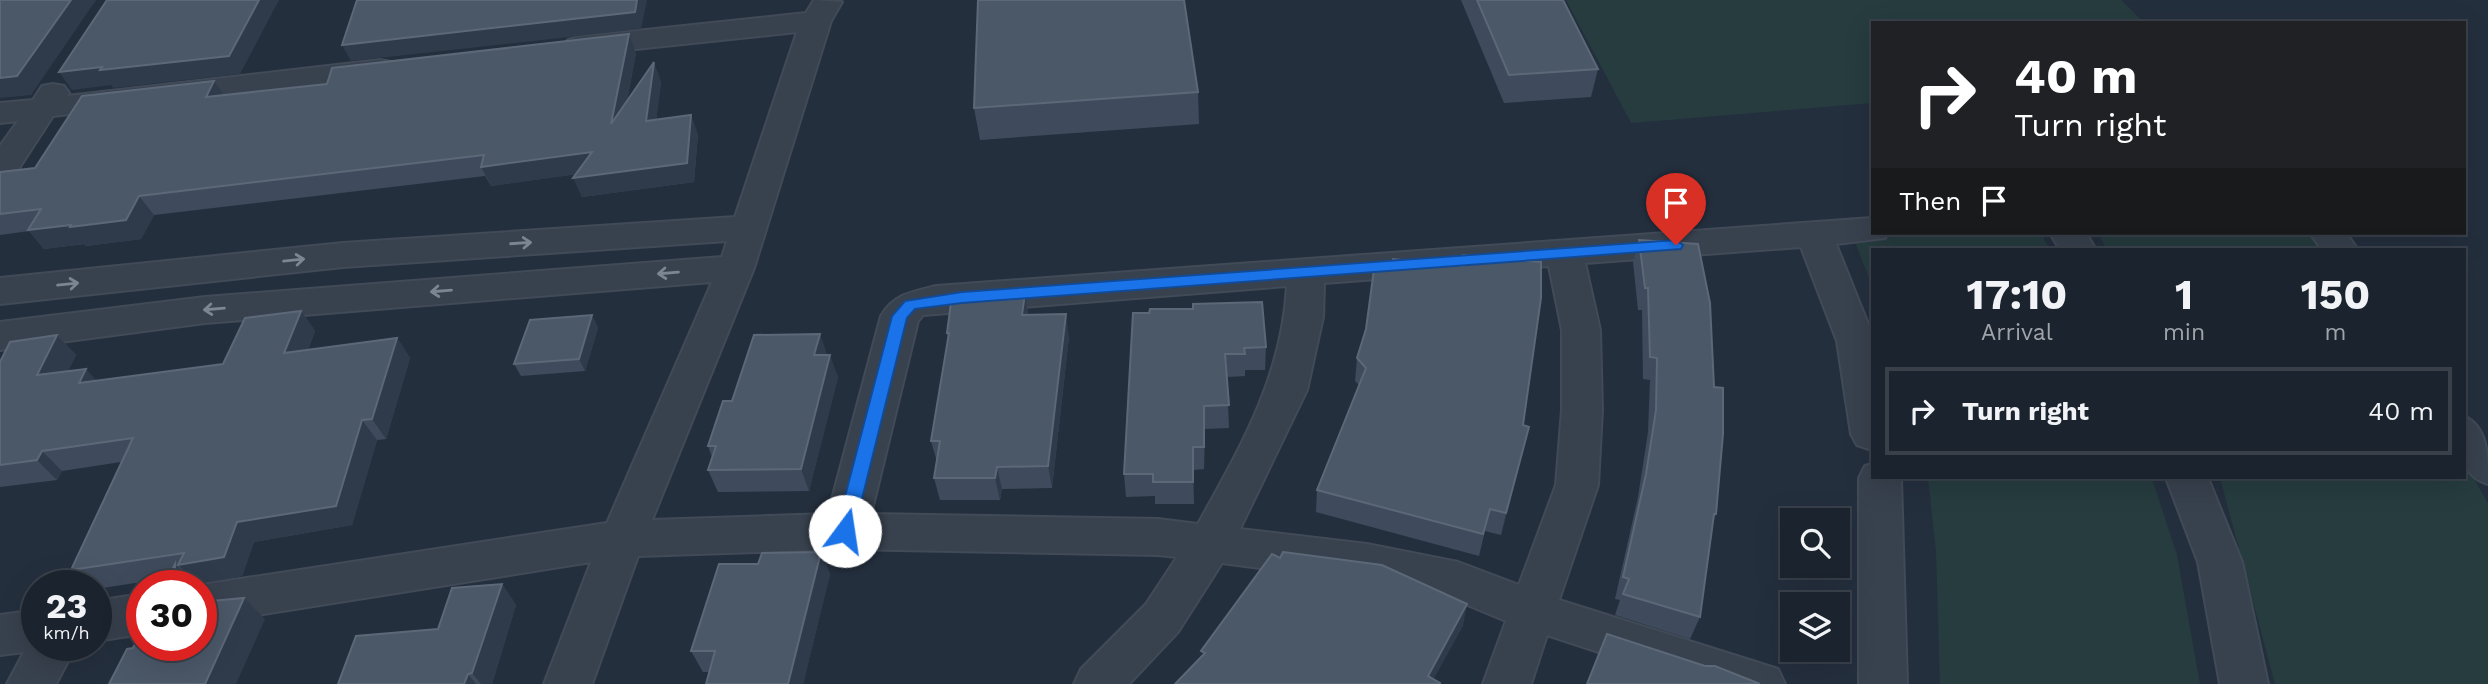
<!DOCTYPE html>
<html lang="en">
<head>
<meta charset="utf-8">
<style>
	:root { --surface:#1b232e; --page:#242b36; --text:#f1f3f6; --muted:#a0a4aa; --line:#39404a }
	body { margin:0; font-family:"Work Sans",sans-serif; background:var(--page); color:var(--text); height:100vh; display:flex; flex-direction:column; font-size:26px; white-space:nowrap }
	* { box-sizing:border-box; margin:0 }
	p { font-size:23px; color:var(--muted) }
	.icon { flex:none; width:38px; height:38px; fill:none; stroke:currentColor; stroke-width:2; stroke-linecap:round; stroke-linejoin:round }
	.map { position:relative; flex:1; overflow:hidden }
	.panel { position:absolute; left:1871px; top:248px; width:595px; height:231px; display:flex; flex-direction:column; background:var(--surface); border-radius:0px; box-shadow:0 7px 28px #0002,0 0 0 2px var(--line) }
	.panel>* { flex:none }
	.guide { position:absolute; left:1871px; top:21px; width:595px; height:214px; border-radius:0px; box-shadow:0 7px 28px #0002,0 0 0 2px var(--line); background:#202124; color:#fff; overflow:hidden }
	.controls { position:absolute; left:1780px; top:508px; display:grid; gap:14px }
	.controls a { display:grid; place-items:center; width:70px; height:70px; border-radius:0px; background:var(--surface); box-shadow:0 7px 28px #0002,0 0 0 2px var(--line); font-size:35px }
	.speed { position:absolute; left:21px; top:570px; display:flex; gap:14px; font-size:35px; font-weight:700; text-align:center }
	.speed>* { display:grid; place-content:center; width:91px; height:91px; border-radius:50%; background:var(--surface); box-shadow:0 7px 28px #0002,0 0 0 2px var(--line); line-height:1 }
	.speed small { font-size:18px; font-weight:400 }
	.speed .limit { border:10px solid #d22; background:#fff; color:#111 }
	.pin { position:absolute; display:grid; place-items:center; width:60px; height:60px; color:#fff; margin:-72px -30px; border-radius:50% 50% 50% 0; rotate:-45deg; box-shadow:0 0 7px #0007 }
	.pin .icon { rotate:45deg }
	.me { position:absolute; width:77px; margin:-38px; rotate:14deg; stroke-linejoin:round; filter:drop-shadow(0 0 5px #0008) }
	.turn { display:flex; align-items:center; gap:24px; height:147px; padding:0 28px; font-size:32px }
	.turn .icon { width:91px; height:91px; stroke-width:2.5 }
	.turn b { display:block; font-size:49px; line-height:60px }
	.then { display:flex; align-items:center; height:66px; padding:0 28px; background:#0003; gap:14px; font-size:26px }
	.eta { display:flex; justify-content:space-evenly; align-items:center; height:119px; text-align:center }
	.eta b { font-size:42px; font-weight:700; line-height:49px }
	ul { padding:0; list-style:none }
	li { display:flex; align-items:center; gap:21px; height:88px; margin:0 14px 10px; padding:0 14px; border:4px solid var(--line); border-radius:0px }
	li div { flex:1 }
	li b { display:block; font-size:26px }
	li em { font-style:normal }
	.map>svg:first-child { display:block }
	.green { fill:#263c3f }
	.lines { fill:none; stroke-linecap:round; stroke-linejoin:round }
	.minor-casing { stroke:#414a57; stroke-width:4 }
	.minor { fill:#38414e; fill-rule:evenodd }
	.wall { fill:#3f4b5c }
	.shaded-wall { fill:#2f3b4b }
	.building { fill:#4b5868; stroke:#5c6777; stroke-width:2 }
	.oneway { stroke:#7c8592 }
	.route { fill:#1a73e8; stroke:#114b97; stroke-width:2 }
</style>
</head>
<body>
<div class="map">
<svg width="2488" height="684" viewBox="0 0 2488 684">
	<rect width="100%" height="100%" fill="#242f3e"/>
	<g class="green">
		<polygon points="1566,0 2121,0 2145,23 1872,23 1872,103 1631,123"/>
		<polygon points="1948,233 2041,233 2050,250 1872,250 1872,285 1854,240"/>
		<polygon points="2098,233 2309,233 2323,250 2107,250"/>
		<polygon points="2464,462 2488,503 2488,684 2275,684 2220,478 2464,478"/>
		<polygon points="1928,478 2152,478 2177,555 2200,684 1940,684 1936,551"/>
	</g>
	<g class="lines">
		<defs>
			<g id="minor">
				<path d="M 814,0 L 842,2 L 831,21 L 754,268 L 652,520 L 828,514 L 881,316 C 894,294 912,292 936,286 L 1872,218 L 1872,233 L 1888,233 L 1885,238 L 1836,244 L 1872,334 L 1872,450 L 1857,445 L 1851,434 L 1837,341 L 1801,247 L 1585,263 L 1600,330 L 1602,410 L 1598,485 L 1559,600 L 1778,669 L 1785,684 L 1696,684 L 1547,635 L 1531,684 L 1483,684 L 1506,621 L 1453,599 L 1367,582 L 1222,563 L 1178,632 L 1129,684 L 1074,684 L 1081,669 L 1146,604 L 1177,557 L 1158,555 L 845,549 L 638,556 L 592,684 L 544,684 L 591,562 L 201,624 L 201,586 L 199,586 L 201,585 L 607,523 L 712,282 L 205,323 L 0,350 L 0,322 L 205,297 L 722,257 L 727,241 L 343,267 L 0,304 L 0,278 L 343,243 L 735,217 L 797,32 L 579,55 L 568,52 L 564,46 L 568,40 L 579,37 L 806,13 ZM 1549,266 L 1562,330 L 1562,410 L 1556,485 L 1519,585 L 1458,562 L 1367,544 L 1240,529 L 1307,390 L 1323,317 L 1324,283 ZM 1287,286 C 1282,377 1241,446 1198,524 L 1158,519 L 871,514 L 918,321 L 923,315 Z"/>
				<polygon points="380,60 391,62 395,69 391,76 53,116 12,179 0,182 0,146 18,121 0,123 0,103 33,100 42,86 53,84 64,86 69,93 67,96"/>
				<polygon points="2050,233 2086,233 2096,250 2060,250"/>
				<polygon points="2310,233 2346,233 2358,250 2322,250"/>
				<path d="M 2464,416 C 2488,427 2488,455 2488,484 C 2455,474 2464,445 2464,416 Z"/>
				<polygon points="1872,464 1872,478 1901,478 1907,684 1859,684 1859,478 1865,466"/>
				<polygon points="2166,478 2208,478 2242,562 2268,684 2220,684 2198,562"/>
				<polygon points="142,594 142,634 96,641 96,601"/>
				<polygon points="37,610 37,646 76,646 56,684 7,684 24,652 0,655 0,615"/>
			</g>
		</defs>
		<use href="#minor" class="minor-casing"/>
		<use href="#minor" class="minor"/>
	</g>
	<g class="wall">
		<polygon points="1461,0 1563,0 1598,69 1591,97 1504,103"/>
		<polygon points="636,53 627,101 661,81 656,120 698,134 694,182 582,197 576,174 491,186 485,176 154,215 141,239 86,246 84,244 44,249 29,231 0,235 0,172 35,168 224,95"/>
		<polygon points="1198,92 1199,124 980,140 974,108"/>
		<polygon points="1639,240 1716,514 1712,523 1700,617 1690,639 1615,615 1620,600 1615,599 1638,497 1648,432 1650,380 1643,379 1642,310 1638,310 1633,262"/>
		<polygon points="1463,255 1523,425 1529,427 1501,535 1485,531 1479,556 1316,512 1317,490 1359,385 1355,381 1357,358 1366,329 1392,264 1461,266"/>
		<polygon points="1025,293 1028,315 1069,337 1052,488 1002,489 1000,500 940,500 934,478 937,462 931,441 948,339 947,333"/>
		<polygon points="301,311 315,331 308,350 397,338 410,358 386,439 377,440 352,525 254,542 242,576 197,584 188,575 96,589 96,586 88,586 71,570 121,462 62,471 57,480 0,487 0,362 57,335 76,355 68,371 97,381 223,364"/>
		<polygon points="1133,313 1266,347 1265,370 1245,370 1245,376 1227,377 1229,428 1205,429 1204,469 1194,470 1194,504 1155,504 1155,496 1126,497 1124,474"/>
		<polygon points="592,315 598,328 585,371 521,376 514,364"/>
		<polygon points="827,355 838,377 809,491 718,492 708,470 712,457 708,446 732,401"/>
		<polygon points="821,552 830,574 803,684 706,684 709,672 703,672 691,651 758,564"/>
		<polygon points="502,584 516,605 492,684 338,684 438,629"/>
	</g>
	<g class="shaded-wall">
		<polygon points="71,0 96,0 31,95 0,98 0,78"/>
		<polygon points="259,0 279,0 240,74 113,88 111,85 72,90 59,72"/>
		<polygon points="637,0 647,0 641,29 351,61 342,45"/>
		<polygon points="629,34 636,53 619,143 611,124"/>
		<polygon points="654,62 661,81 654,140 646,121"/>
		<polygon points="214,81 227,100 206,97"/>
		<polygon points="691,115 698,134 694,182 582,197 573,178"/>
		<polygon points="592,152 600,171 491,186 481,167"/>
		<polygon points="139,196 154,215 141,239 86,246 84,244 44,249 28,230"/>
		<polygon points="1025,293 1028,315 1022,315"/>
		<polygon points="301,311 315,331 299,373 284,353"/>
		<polygon points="1066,314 1069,337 1052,488 1048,466"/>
		<polygon points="592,315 598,328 585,371 579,359"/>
		<polygon points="820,334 828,357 814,355"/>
		<polygon points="57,335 76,355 56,395 37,375"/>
		<polygon points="397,338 410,358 386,439 372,419"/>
		<polygon points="830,355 838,377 809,491 801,469"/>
		<polygon points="86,369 105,389 79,383"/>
		<polygon points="1204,406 1205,429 1204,469"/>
		<polygon points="362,420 377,440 352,525 254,542 242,576 197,584 178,565 237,522"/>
		<polygon points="1529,427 1524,449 1501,535 1506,513"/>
		<polygon points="1193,447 1194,470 1194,504 1193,482"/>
		<polygon points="42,451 62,471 57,480 37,460"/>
		<polygon points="997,467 1002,489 1000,500 995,478"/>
		<polygon points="821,552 830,574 803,684 788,684"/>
		<polygon points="175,564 197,586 176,586"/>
		<polygon points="502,584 516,605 492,684 481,684 472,673"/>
		<polygon points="244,598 265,619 236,684 205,684"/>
		<polygon points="1467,604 1463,626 1431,684 1428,676"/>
		<polygon points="468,674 476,684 464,684"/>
	</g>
	<g class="building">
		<polygon points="0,0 71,0 17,76 0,78"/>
		<polygon points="107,0 259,0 229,56 100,70 102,67 59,72"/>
		<polygon points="357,0 637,0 635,12 342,45"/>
		<polygon points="978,0 1184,0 1198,92 974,108"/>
		<polygon points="1477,0 1563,0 1598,69 1509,75"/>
		<polygon points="629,34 611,124 654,62 646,121 691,115 687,163 573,178 592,152 481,167 484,155 139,196 126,220 70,227 71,225 28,230 41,209 0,214 0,172 35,168 82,96 214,81 206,97 327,84 332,68"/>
		<polygon points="1639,240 1698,244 1710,303 1714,387 1723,388 1723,434 1716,514 1714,514 1700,617 1623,594 1629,579 1623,577 1646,474 1656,410 1657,358 1650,357 1648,288 1645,288"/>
		<polygon points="1463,255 1541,262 1541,298 1523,425 1529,427 1506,513 1490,509 1483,534 1317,490 1366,368 1357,358 1366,329 1375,262 1392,264 1393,259 1463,266"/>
		<polygon points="1025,293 1022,315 1066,314 1048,466 997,467 995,478 934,478 940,441 931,441 949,333 947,333 952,295"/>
		<polygon points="1262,302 1266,347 1244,348 1245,354 1225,354 1229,405 1204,406 1204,447 1193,447 1193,482 1153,482 1153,474 1124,474 1133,313 1149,313 1150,309 1193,309 1193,304"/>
		<polygon points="301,311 284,353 397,338 372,419 362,420 336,506 237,522 224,557 178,565 184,553 71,570 133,438 42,451 37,460 0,465 0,362 10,342 57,335 37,375 86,369 79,383 223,364 245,318"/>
		<polygon points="592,315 579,359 514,364 530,320"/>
		<polygon points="820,334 814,355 830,355 801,469 708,470 716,446 708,446 723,401 732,401 754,335"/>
		<polygon points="821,552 788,684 706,684 715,651 691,651 719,564 758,564 762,553"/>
		<polygon points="1283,552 1382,565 1467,604 1428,676 1440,683 1439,684 1175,684 1205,653 1201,651 1272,554 1280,558"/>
		<polygon points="175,564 176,586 164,586"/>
		<polygon points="502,584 472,673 468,674 464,684 338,684 356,636 438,629 452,588"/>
		<polygon points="244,598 205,684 109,684 127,649 133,648 142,630 142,646 201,646 201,602"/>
		<polygon points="1607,634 1705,666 1715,666 1760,684 1587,684"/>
	</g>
	<defs><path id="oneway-shaft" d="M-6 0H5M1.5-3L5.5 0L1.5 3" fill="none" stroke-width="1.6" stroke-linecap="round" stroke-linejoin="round" transform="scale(1.75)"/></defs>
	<g class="oneway">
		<use href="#oneway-shaft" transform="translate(521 243) rotate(-4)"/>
		<use href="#oneway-shaft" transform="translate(294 260) rotate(-6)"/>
		<use href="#oneway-shaft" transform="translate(668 273) rotate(175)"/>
		<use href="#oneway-shaft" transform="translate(68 284) rotate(-6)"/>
		<use href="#oneway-shaft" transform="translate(441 291) rotate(175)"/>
		<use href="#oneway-shaft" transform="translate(214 309) rotate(175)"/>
	</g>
	<polygon class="route" points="1676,240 1683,245 1681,249 962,303 915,309 907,318 854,531 851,536 845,538 839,536 836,531 892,316 905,301 962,292"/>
</svg>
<div class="controls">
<a><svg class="icon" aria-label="search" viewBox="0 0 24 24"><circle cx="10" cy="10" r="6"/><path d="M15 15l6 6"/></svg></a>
<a><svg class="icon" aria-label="layers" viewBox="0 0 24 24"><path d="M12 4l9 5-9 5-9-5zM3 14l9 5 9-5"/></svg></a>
</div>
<div class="speed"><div>23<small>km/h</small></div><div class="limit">30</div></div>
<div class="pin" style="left:1676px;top:245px;background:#d93025"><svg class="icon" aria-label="arrive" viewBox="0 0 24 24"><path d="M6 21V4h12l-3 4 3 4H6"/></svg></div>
<svg class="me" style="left:845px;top:531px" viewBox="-20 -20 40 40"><circle r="19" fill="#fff"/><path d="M0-13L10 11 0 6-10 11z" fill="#1a73e8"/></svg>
<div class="guide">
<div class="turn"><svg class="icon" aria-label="right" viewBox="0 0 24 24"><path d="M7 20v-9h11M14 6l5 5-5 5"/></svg><div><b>40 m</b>Turn right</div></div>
<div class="then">Then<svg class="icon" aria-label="arrive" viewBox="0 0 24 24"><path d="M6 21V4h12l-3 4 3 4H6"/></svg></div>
</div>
<section class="panel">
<div class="eta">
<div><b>17:10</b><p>Arrival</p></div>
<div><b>1</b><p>min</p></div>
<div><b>150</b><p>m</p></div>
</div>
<ul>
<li><svg class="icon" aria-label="right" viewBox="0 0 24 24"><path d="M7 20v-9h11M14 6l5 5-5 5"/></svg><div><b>Turn right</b></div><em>40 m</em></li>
</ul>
</section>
</div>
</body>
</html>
